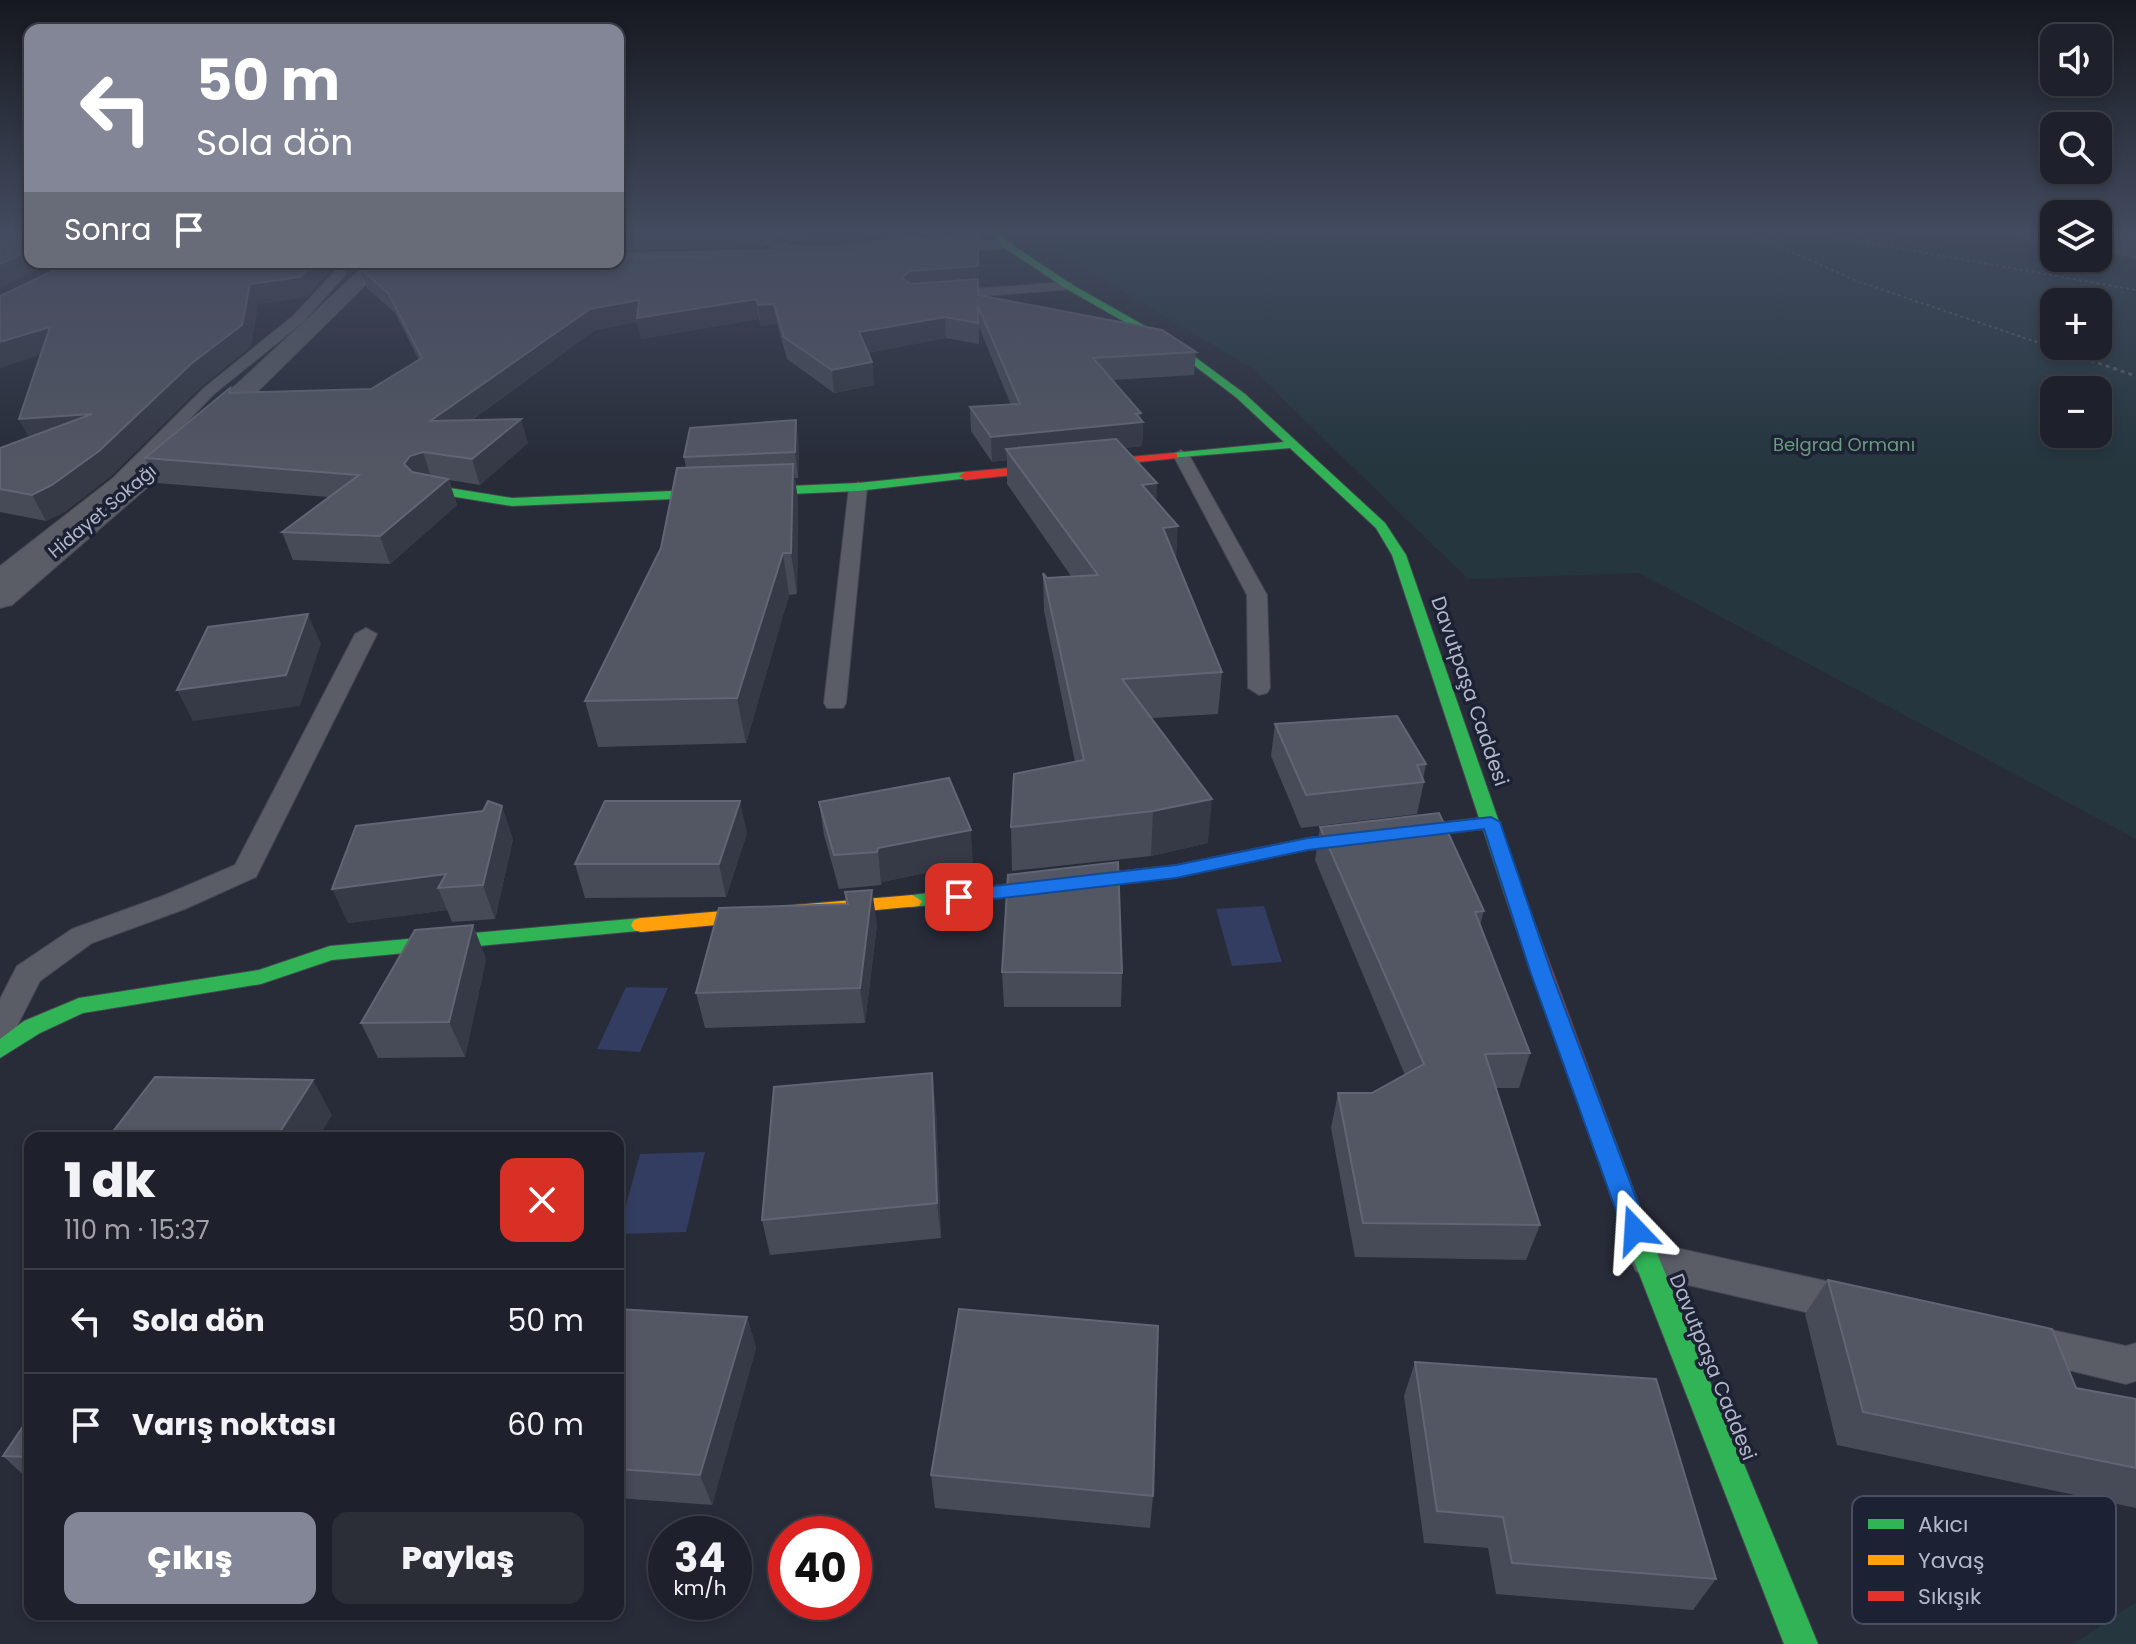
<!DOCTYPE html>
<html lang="tr">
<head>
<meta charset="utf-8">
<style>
	:root { --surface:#1e212b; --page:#2b2e37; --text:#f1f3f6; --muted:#a1a3a9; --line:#3c3e47; --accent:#828697 }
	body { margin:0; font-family:Poppins,sans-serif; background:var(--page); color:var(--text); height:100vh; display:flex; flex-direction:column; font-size:30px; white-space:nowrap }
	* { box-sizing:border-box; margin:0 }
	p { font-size:26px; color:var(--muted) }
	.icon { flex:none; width:44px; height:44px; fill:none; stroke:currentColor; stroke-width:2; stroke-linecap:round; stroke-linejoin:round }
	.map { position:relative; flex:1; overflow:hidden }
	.drawer { position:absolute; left:24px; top:1132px; width:600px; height:488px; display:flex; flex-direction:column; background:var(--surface); border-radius:16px; box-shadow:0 4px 12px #0003,0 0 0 2px var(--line) }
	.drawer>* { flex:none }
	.hud { position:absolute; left:24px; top:24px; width:600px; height:244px; border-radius:16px; box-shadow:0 4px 12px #0003,0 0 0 2px var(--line); background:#828697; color:#fff; overflow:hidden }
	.fabs { position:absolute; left:2040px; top:24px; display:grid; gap:16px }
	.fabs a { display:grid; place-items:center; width:72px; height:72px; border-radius:16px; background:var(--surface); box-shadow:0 4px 12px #0003,0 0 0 2px var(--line); font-size:40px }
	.speed { position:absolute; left:648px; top:1516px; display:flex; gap:16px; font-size:40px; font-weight:700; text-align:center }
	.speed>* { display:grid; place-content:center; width:104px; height:104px; border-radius:50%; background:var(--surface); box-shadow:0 4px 12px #0003,0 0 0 2px var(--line); line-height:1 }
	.speed small { font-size:20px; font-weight:400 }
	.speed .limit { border:12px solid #d22; background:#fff; color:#111 }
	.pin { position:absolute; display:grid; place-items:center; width:68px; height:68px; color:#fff; margin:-34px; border-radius:16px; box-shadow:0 4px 12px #0006 }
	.me { position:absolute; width:88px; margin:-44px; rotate:340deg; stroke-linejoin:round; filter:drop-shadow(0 0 6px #0008) }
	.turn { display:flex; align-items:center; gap:28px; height:168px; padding:0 40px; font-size:36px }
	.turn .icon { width:104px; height:104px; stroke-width:2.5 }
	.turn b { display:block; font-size:56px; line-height:68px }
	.then { display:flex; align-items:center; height:76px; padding:0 40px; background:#0003; gap:16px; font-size:30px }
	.round { display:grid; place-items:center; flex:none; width:84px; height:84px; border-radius:16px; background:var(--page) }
	.head { display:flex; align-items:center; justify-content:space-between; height:136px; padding:0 40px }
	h1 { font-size:48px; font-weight:800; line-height:60px }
	.primary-button { display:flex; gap:16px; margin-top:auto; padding:16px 40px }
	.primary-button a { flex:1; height:92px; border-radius:16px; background:var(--accent); color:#fff; font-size:32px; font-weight:800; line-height:92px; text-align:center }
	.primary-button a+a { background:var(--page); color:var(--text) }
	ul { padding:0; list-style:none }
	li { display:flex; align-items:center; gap:24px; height:104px; padding:0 40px; border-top:2px solid var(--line) }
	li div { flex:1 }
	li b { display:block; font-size:30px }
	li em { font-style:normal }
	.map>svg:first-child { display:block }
	.green { fill:#25363f; fill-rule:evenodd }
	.water { fill:#323d61 }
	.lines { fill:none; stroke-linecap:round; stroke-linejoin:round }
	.lane-casing { stroke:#444750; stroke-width:2 }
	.street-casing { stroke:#444750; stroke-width:2 }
	.fast-casing { stroke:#444750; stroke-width:2 }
	.slow-casing { stroke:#444750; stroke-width:2 }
	.jam-casing { stroke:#444750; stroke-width:2 }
	.path-far1 { stroke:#565a64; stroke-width:2; stroke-dasharray:3 3; stroke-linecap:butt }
	.path { stroke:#565a64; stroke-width:3; stroke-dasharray:4 4; stroke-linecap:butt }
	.lane { fill:#5a5c66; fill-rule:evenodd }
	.street { fill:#5a5c66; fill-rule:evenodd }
	.fast { fill:#30b455; fill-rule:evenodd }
	.slow { fill:#ff9f0a; fill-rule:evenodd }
	.jam { fill:#e5322d; fill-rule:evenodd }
	.wall { fill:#474a57 }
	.shaded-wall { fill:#363946 }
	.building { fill:#535663; stroke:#626573; stroke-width:2 }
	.route { fill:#1a73e8; stroke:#114b97; stroke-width:2 }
	.labels { text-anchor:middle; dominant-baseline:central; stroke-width:7; stroke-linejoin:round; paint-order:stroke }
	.far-park-label { font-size:18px; fill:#689c7d; stroke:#1c2134 }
	.far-street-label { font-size:18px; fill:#b2b7ca; stroke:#1c2134 }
	.street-label { font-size:20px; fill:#b2b7ca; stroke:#1c2134 }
	.key { fill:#1c2134; stroke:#494e61; stroke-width:2 }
	.key-label { font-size:22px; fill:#b2b7ca }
</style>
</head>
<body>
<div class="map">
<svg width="2136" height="1644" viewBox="0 0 2136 1644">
	<rect width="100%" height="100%" fill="#282c39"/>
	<g class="green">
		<path d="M 1032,232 L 1856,232 L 2136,278 L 2136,839 L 1639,573 L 1468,579 L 1250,367 L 1041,243 ZM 2054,302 L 2098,302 L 2098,346 L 2054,346 ZM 2054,390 L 2098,390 L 2098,434 L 2054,434 Z"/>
		<polygon points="2136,1602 2136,1644 2073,1644"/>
	</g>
	<g class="water">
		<polygon points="1264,906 1282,962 1232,966 1216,909"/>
		<polygon points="626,987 668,988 640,1052 597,1049"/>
		<polygon points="705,1152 686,1232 618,1234 640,1154"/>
	</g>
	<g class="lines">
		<defs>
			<g id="lane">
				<path d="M 753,232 C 767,232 779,244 794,245 C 836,248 879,240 920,233 L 925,236 C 903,250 803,255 775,248 C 767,246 760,241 753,236 Z"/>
				<polygon points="340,262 356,263 303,322 214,394 125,486 7,580 0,582 0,566 113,478 204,388 293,316 342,264"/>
				<polygon points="1068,282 1072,283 1072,289 944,299 938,295 944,291"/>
				<polygon points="1181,450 1189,455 1267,595 1270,688 1267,693 1259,695 1248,688 1247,595 1173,455"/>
				<polygon points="858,482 867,487 846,703 843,708 827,708 824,703 849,487"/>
				<polygon points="366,628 377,634 256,877 185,909 92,943 40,981 11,1038 0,1042 0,999 17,966 72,929 165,895 235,865 355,634"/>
				<polygon points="1649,1242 1849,1286 1863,1291 1868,1304 1863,1317 1849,1322 1649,1276 1636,1271 1630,1259 1636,1247"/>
				<polygon points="2028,1325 2126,1346 2136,1343 2136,1381 2126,1384 2014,1357 2008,1344 2014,1331"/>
			</g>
			<g id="street">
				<polygon points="1005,239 1011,240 1014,244 1011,248 873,259 618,265 611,262 618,262 618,253 873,247"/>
				<polygon points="368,262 389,262 256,393 12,605 0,608 0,581 238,383"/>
			</g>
			<g id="fast">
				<polygon points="993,232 1000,232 1008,242 1071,284 1180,346 1245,394 1385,523 1406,555 1528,905 1525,910 1511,910 1508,905 1483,829 1308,850 1176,877 912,907 905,906 902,901 912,895 1176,865 1308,838 1479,818 1392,555 1376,528 1290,448 1169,458 1169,454 1173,453 1284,442 1237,398 1174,350 1065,288 1002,246"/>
				<polygon points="965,472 969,474 969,478 858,491 512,506 431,493 425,489 431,485 512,498 858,483"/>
				<polygon points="641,918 648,920 651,925 648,930 332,960 261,984 83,1013 40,1033 0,1058 0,1039 24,1021 79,998 259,970 330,946"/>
				<polygon points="1600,1122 1608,1125 1612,1132 1659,1258 1818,1644 1784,1644 1633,1258 1588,1132 1592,1125"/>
			</g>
			<polygon id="slow" points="912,895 922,901 919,906 641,932 634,930 631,925 634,920 641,918"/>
			<g id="jam">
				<polygon points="1173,453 1177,454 1177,458 965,480 959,476 965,472"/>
				<polygon points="1518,898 1528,905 1612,1132 1608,1139 1600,1142 1592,1139 1588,1132 1508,905"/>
			</g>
		</defs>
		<use href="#lane" class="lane-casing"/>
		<use href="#street" class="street-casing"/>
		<use href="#fast" class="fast-casing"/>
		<use href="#slow" class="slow-casing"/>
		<use href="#jam" class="jam-casing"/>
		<g class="path-far1">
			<polyline points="1736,232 1774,244 1857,281 2051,347"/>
			<polyline points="1807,232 2136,290"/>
		</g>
		<polyline class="path" points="2045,345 2136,376"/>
		<use href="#lane" class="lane"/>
		<use href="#street" class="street"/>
		<use href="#fast" class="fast"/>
		<use href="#slow" class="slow"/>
		<use href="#jam" class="jam"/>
	</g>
	<g class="wall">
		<polygon points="618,232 908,232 857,240 810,243 789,241 762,232 764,247 618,250"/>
		<polygon points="920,232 978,232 978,295 1196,352 1194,375 1112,380 1141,413 1141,420 1143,422 1142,446 1125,448 1157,483 1156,501 1176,561 1222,672 1218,714 1152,718 1208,843 1151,856 1012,871 1011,827 1075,762 1044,611 1043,573 1047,578 1071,576 1007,484 1007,460 992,462 971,431 970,407 1011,405 979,327 979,344 946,338 868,353 872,362 874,385 834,393 787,359 777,324 761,326 759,319 641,339 637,322 595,330 472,420 528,443 480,485 449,480 457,505 390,564 293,560 282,532 328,497 157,483 145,458 232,393 371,389 419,360 395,313 367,288 361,269 854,254 920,240"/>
		<polygon points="1982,232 2054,232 2044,243"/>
		<polygon points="2098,232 2136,232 2136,259 2098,250"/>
		<polygon points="0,296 307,297 258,304 251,346 202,386 111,476 66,511 46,521 0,512 0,448 29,437 19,419 41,354 0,368"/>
		<polygon points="799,445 798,478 795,478 798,502 797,594 789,595 746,743 598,747 585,701 661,548 686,468 684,457"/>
		<polygon points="1275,724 1426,764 1423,779 1424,782 1417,814 1301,828 1271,756"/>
		<polygon points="819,802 973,863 882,882 881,885 839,889 824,835"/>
		<polygon points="1320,827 1484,911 1480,925 1530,1053 1519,1088 1496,1088 1540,1225 1526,1260 1355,1257 1331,1128 1338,1093 1372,1093 1405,1075 1315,860"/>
		<polygon points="747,833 726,897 585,898 575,864"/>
		<polygon points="513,839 495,919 452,922 447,910 348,923"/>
		<polygon points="845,892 877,924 865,1023 705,1028 696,993 846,904"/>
		<polygon points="473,925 486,959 465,1057 378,1058 361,1023"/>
		<polygon points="1002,972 1122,973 1121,1007 1004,1007"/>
		<polygon points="936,1108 941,1238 770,1255 762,1220"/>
		<polygon points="1828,1280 2076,1388 2136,1399 2136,1508 1837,1445 1805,1314"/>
		<polygon points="618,1309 747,1317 756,1348 712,1505 618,1498"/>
		<polygon points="1415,1362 1716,1579 1693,1610 1496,1594 1488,1548 1424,1543 1404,1396"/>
		<polygon points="30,1416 30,1481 3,1456"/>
		<polygon points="931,1475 1153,1496 1150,1528 935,1508"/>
	</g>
	<g class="shaded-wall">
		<polygon points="809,232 908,232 857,240 810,243"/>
		<polygon points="920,232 978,232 979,315 978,285 912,290 902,278 910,271 920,241"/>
		<polygon points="2049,232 2054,232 2054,241 2044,243"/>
		<polygon points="30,250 30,262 54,262 0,288 0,264"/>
		<polygon points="314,262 338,262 307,297 258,304 251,346 202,386 111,476 66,511 46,521 32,495 250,284"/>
		<polygon points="342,262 364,262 347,277"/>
		<polygon points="756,299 759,319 641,339 637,322 595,330 437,445 430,421 590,309 639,300"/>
		<polygon points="774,304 777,324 761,326 758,305"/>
		<polygon points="945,317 946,338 861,354 859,332"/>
		<polygon points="50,327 60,348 0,368 0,342"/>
		<polygon points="872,362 874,385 834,393 832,370"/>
		<polygon points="1141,413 1141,422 1143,422 1142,446 1014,460 1006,449 1007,460 992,462 991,437"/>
		<polygon points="92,414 32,443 19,419"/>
		<polygon points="521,419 528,443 480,485 472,459"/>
		<polygon points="796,420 799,445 798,478 795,452"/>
		<polygon points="423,452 431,477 419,481 404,464 410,456"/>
		<polygon points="793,464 798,502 797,594 791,553"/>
		<polygon points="448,479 457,505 390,564 380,536"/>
		<polygon points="1157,483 1155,519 1142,485"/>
		<polygon points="1178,526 1176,563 1163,528"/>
		<polygon points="783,553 789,595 746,743 737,698"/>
		<polygon points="308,614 321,644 300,706 193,721 177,690"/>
		<polygon points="1212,799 1208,843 1151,856 1153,811"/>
		<polygon points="740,801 747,833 726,897 719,864"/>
		<polygon points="502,806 513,839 495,919 483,885"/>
		<polygon points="971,830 973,863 882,882 881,885 878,848"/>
		<polygon points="446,874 438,888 447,910 348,923 332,889"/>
		<polygon points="872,890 877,924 865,1023 860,988"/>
		<polygon points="473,925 486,959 465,1057 449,1022"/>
		<polygon points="932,1073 936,1108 941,1238 937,1203"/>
		<polygon points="313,1080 332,1115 318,1138 276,1138"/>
		<polygon points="747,1317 756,1348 712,1505 700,1475"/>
	</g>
	<g class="building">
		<polygon points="0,232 30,232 30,250 0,264"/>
		<polygon points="2098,232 2136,232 2136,240 2098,233"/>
		<polygon points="978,235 978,266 910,271 902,278 911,284 978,279 978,295 1162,330 1196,352 1093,358 1141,413 1136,414 1143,422 991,437 970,407 1020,404 978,306 978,323 945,317 859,332 872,362 832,370 784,337 774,304 758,305 756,299 637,318 639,300 590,309 430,421 521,419 472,459 423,452 410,456 404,464 412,472 448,479 380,536 282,532 359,475 145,458 230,388 229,393 371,389 422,358 388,293 361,269 368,262 618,262 618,258 854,254 862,251 866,244"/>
		<polygon points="71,262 314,262 300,277 250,284 242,325 192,363 99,451 52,485 32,495 0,489 0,448 92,414 19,419 50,327 0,342 0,296"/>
		<polygon points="796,420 795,452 684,457 690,428"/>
		<polygon points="1116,439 1157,483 1142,485 1178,526 1163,528 1222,672 1122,679 1212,799 1153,811 1011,827 1014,774 1084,760 1043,573 1047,578 1098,575 1006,449"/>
		<polygon points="793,464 791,553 783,553 737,698 585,701 661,548 677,468"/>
		<polygon points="308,614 286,675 177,690 208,627"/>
		<polygon points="1397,716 1426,764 1417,765 1424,782 1306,795 1275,724"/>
		<polygon points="949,778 971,830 878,848 877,852 834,855 819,802"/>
		<polygon points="488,801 502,806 483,885 438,888 446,874 332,889 356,826 483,811"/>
		<polygon points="605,801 740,801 719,864 575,864"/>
		<polygon points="1439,813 1484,911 1475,912 1530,1053 1485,1054 1540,1225 1363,1223 1338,1093 1372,1093 1424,1064 1320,827"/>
		<polygon points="1118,862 1122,973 1002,972 1008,875"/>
		<polygon points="872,890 860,988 696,993 719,908 848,904 845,892"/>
		<polygon points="473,925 449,1022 361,1023 415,930"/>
		<polygon points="932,1073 937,1203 762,1220 774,1087"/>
		<polygon points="155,1077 313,1080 276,1138 108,1138"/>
		<polygon points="1828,1280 2052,1329 2076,1388 2136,1399 2136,1468 1863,1412"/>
		<polygon points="618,1309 747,1317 700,1475 618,1469"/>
		<polygon points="959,1309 1158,1326 1153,1496 931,1475"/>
		<polygon points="1415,1362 1656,1379 1716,1579 1512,1563 1503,1517 1437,1511"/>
		<polygon points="30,1416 30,1457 3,1456"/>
	</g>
	<linearGradient id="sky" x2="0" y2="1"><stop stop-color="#16181f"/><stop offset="0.5" stop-color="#424b5f"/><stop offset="1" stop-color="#424b5f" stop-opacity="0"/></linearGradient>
	<rect width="2136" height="462" fill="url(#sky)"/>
	<polygon class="route" points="1491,817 1500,822 1552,974 1648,1230 1644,1238 1635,1241 1626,1238 1623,1230 1531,974 1484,829 1308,850 1176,878 959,903 950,897 959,890 1176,865 1308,838"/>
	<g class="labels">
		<g class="far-park-label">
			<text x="1844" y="444">Belgrad Ormanı</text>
		</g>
		<g class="far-street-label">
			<text transform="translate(102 511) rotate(-40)">Hidayet Sokağı</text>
		</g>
		<g class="street-label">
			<text transform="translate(1470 691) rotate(71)">Davutpaşa Caddesi</text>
			<text transform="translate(1713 1367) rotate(68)">Davutpaşa Caddesi</text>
		</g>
	</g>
	<rect x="1852" y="1496" width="264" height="128" rx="12" class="key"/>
	<rect x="1868" y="1519" width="36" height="10" fill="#30b455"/>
	<rect x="1868" y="1555" width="36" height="10" fill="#ff9f0a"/>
	<rect x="1868" y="1591" width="36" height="10" fill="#e5322d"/>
	<g class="key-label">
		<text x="1918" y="1532">Akıcı</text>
		<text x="1918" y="1568">Yavaş</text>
		<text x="1918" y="1604">Sıkışık</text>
	</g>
</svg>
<div class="fabs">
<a><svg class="icon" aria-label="sound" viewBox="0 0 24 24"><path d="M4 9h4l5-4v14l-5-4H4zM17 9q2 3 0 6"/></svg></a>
<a><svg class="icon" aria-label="search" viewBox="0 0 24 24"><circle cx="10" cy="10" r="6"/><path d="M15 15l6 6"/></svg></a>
<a><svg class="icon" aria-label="layers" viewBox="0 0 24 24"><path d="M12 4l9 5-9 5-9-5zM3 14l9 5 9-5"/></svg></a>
<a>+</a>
<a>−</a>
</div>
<div class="speed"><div>34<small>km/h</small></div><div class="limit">40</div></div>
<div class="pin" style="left:959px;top:897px;background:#d93025"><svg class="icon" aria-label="arrive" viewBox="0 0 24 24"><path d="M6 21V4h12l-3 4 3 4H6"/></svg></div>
<svg class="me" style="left:1635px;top:1230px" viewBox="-20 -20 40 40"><path d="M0-17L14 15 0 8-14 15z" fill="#1a73e8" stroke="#fff" stroke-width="4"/></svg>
<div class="hud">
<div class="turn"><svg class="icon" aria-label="left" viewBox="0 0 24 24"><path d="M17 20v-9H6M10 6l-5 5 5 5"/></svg><div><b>50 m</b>Sola dön</div></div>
<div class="then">Sonra<svg class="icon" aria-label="arrive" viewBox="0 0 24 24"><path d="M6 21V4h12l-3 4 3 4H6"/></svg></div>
</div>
<section class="drawer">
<div class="head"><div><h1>1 dk</h1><p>110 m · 15:37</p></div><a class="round" style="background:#d93025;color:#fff"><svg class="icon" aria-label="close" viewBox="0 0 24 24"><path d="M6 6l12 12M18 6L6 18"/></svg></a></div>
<ul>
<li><svg class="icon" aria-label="left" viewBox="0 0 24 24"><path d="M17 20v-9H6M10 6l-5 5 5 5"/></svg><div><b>Sola dön</b></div><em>50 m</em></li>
<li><svg class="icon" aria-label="arrive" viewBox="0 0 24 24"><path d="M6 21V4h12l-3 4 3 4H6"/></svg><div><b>Varış noktası</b></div><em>60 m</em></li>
</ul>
<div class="primary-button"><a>Çıkış</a><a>Paylaş</a></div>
</section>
</div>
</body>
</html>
